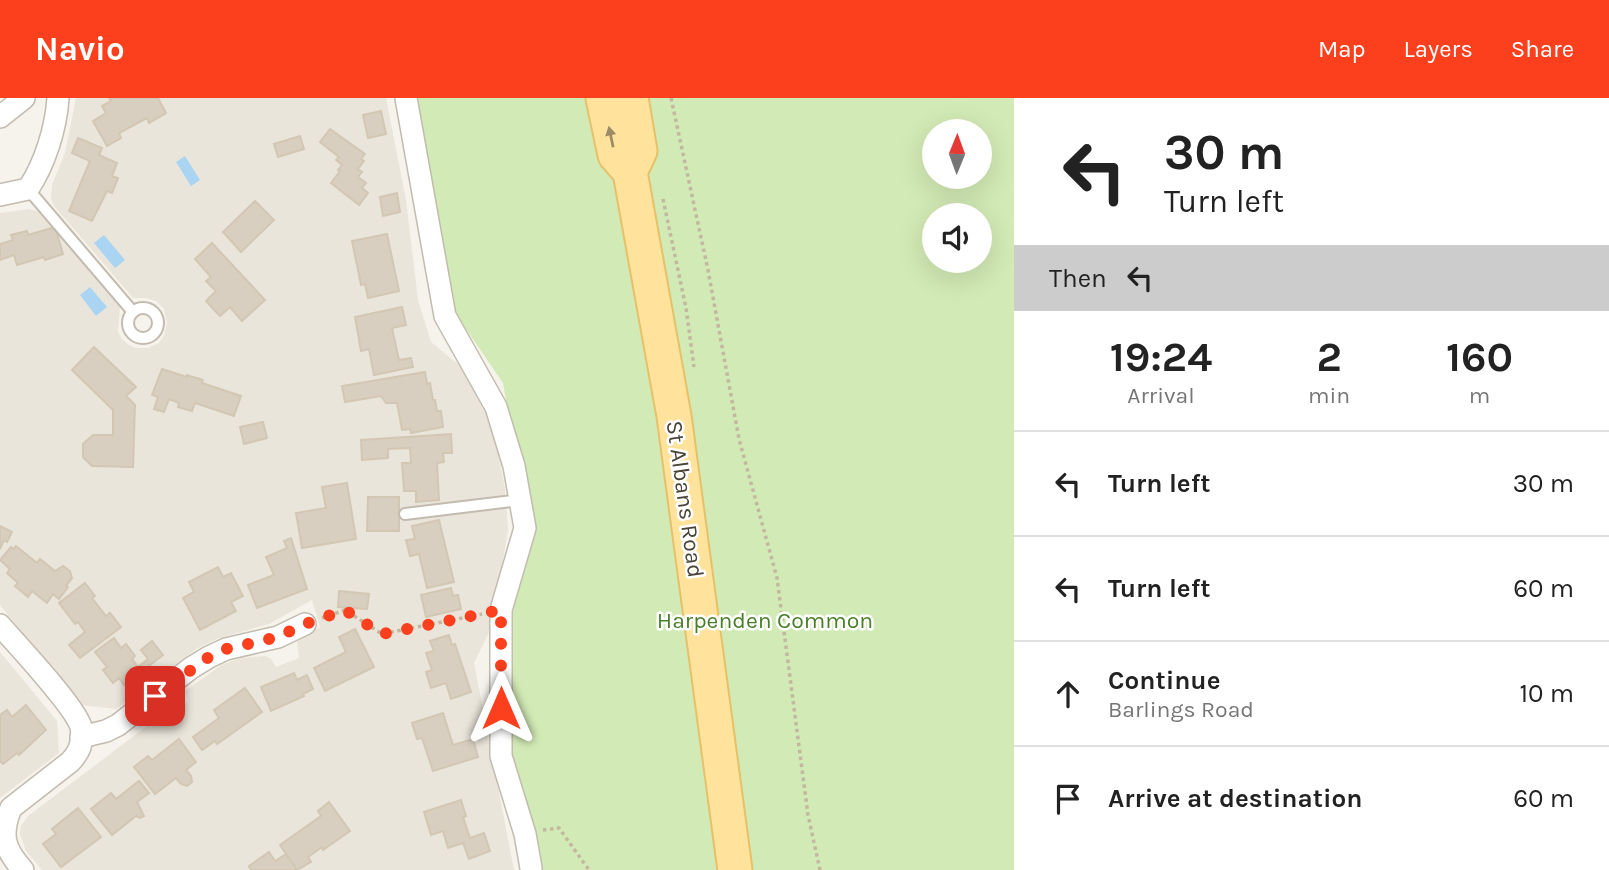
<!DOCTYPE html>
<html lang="en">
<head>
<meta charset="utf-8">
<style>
	:root { --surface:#fff; --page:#f2f2f2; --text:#222; --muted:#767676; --line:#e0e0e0; --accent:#fc3f1d }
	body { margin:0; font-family:Karla,sans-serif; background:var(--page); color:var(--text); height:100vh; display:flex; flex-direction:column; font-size:26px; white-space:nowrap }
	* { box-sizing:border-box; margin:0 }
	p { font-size:23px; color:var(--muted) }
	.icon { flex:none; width:38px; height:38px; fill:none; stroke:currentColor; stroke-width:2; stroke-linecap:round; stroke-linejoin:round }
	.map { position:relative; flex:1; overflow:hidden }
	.sheet { display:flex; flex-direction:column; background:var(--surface); width:595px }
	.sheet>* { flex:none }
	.guide { background:#fff; color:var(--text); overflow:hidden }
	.needle { width:46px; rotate:1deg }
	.tools { position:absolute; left:922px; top:21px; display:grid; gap:14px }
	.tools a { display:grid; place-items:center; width:70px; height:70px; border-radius:50%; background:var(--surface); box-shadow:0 7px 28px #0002; font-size:35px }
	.pin { position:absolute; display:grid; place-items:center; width:60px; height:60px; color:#fff; margin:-30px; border-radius:14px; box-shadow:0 4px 10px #0006 }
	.me { position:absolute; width:77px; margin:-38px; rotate:0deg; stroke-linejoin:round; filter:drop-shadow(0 0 5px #0008) }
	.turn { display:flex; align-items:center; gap:24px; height:147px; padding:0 35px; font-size:32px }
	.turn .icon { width:91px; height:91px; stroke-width:2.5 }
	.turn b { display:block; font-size:49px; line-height:60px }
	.then { display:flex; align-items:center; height:66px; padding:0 35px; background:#0003; gap:14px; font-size:26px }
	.eta { display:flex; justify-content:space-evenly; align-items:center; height:119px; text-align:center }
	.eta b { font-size:42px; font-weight:700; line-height:49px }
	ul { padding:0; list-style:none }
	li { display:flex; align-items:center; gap:21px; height:105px; padding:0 35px; border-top:2px solid var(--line) }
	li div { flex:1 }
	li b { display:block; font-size:26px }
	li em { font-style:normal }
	header { display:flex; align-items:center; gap:42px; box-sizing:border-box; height:98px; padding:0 35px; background:var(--accent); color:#fff }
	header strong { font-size:33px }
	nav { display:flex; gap:38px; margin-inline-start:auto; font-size:24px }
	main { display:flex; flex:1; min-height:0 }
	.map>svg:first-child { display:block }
	.residential { fill:#eae5da }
	.green { fill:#d2eab5; fill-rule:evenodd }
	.water { fill:#a9d4f2 }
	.building { fill:#d8cfc1; stroke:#d3c7b4; stroke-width:2 }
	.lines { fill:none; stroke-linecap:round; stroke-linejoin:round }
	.lane-casing { stroke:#c2bbae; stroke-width:14 }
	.street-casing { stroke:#c2bbae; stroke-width:24 }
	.primary-casing { stroke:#e6c16a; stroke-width:37 }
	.path { stroke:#c4b79f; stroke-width:3.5; stroke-dasharray:3.5 3.5; stroke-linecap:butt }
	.lane { stroke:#fff; stroke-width:10 }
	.street { stroke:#fff; stroke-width:21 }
	.primary { stroke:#ffe39c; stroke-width:33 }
	.oneway { fill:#9c8c66 }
	.route { stroke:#fc3f1d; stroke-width:12; stroke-dasharray:0 21.6 }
	.labels { text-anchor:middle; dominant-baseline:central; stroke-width:5; stroke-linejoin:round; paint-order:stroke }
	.street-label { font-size:23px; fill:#4b4439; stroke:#fff }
	.park-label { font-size:23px; fill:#4a7f2a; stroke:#fff }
</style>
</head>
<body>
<header>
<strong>Navio</strong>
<nav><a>Map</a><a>Layers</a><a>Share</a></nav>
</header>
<main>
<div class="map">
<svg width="1014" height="772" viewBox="0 0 1014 772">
	<rect width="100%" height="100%" fill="#f6f3ec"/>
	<g class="residential">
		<polygon points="76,0 386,0 406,102 418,202 431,244 459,267 493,326 505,391 508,431 493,526 474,565 514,772 42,772 26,753 20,736 21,728 28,718 163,616 170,616 188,603 185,593 223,566 242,560 266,558 271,561 276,569 299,560 297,544 320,529 312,502 269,526 219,540 196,551 116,611 81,607 0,507 0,115 29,111 40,114 120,209 118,234 122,241 129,247 136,250 148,250 159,245 164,238 167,225 164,211 156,203 145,200 133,200 54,108 51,101 52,87 65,55"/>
		<polygon points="0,554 57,623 59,655 0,700"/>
	</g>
	<path class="green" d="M 414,0 L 1014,0 L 1014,772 L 542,772 L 513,657 L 512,521 L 527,426 L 503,285 L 451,209 ZM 934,33 L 980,33 L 980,79 L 934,79 ZM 934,117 L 980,117 L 980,163 L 934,163 Z"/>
	<g class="water">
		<polygon points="185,58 200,82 191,88 176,64"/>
		<polygon points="104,137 125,162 115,170 94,145"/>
		<polygon points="90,189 107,209 96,218 80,197"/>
	</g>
	<g class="building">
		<polygon points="109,0 158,0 166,15 149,25 147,20 119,35 121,40 107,48 93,23 106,15 102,8 111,3"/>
		<polygon points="381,13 386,36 368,40 363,17"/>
		<polygon points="330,31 365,56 361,61 364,63 358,71 362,74 358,79 366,85 362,90 368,95 359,107 331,85 340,73 338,72 342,67 336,62 339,59 320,44"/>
		<polygon points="300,38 304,51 278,59 274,46"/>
		<polygon points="78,40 102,50 99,57 117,65 112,78 118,80 112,95 107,93 92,123 69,113 90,63 72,55"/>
		<polygon points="397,95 400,114 383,118 380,99"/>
		<polygon points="255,103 274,122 241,154 223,134"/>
		<polygon points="55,129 63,156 45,162 44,159 17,167 14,157 0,162 0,146 13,142 11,137 27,133 28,137"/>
		<polygon points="387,136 399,193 368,200 365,186 361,187 352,143"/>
		<polygon points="212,145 265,202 242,223 230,209 220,218 206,203 216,193 206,183 211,179 195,161"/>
		<polygon points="402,209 406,227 392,230 399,262 411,260 413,269 374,277 369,251 361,253 355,219"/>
		<polygon points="94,249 136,289 126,298 135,307 133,369 92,368 83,359 83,346 93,337 113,337 113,312 72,272"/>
		<polygon points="162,271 187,279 187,277 203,282 202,285 241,298 234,318 195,305 192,313 178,309 179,305 169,301 164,314 154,311 158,299 152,297"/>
		<polygon points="425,274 427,286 430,285 433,302 435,302 437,313 441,313 443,329 411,335 410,331 402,332 397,305 386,305 381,298 345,304 342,288"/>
		<polygon points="263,324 267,340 244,346 240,329"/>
		<polygon points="451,336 452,355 443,355 444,364 437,365 439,402 416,404 416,393 404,393 402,365 411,365 410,350 388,351 388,360 362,362 361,342"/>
		<polygon points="347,385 356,441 302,450 296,415 326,410 322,389"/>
		<polygon points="368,399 399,399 399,433 367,433"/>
		<polygon points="439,422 454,484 427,490 419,456 410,458 406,442 415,441 412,428"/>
		<polygon points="0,428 12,434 7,444 4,442 0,451"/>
		<polygon points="291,440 307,491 257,510 248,487 274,477 266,459 287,450 284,443"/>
		<polygon points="16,448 37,465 40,461 55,473 63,468 70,473 72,480 66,488 68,489 59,501 53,496 47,505 32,493 28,499 15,488 18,485 7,475 10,471 0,462 11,449 14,451"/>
		<polygon points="218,469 223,479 231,475 243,498 231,504 236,513 200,532 183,500 194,494 189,484"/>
		<polygon points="85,485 95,498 92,500 106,518 110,515 121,529 80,560 69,547 85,534 78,524 75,526 59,505"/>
		<polygon points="451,490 453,498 458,497 461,511 426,519 421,497"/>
		<polygon points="339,493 369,496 367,511 338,509"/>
		<polygon points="355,531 374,569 325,593 314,570 346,554 339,539"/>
		<polygon points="449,537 452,547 455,546 471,594 451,601 446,585 431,590 426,574 432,572 426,555 434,553 430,543"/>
		<polygon points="114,540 121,550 126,546 135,558 132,561 138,569 148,561 141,552 152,543 163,557 124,587 119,580 113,585 103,572 107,569 95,554"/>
		<polygon points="294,575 297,582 307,577 313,591 303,596 304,598 271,613 261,589"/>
		<polygon points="245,590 262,614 217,646 215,643 202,652 193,639 219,620 214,612"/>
		<polygon points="26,607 46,632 19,657 17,655 3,666 0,663 0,617 7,612 12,619"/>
		<polygon points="443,615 453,647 473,641 478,659 433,673 422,640 417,641 412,625"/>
		<polygon points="179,641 196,664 186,672 191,678 192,684 187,688 181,686 176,680 155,696 134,669 148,658 152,662"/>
		<polygon points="139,683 149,695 137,704 144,718 140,720 136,718 112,737 91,711 111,695 116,701"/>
		<polygon points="461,702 466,718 463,719 470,740 484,735 490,753 469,761 463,745 448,750 443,733 431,737 424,714"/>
		<polygon points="329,704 350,733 323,752 322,749 308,759 311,764 297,772 280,747 321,718 318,713"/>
		<polygon points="78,710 101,739 61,769 43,746 56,736 52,731"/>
		<polygon points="269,754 275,763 286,756 297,772 251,772 249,768"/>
	</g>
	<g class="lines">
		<defs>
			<g id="lane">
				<polyline points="28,91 133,214"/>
				<circle cx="143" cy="225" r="15"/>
				<polyline points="405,416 520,402"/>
			</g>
			<g id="street">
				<polyline points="406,0 445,218 496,309 514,368 525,430 501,512 501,658 525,736 531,770"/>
				<polyline points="0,19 24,0"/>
				<path d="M 0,97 L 28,91 C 45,66 56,30 58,0"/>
				<path d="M 0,527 C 17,547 75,608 81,629 C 84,643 79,655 70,664 L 11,710 C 0,737 4,751 23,772"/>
				<polyline points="81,639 106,633 118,627 191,570 209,559 226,551 278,539 305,526"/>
			</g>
			<g id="primary">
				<polyline points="603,0 615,57 630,74 674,318 735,772"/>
				<polyline points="630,74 640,53 631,0"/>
			</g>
		</defs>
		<use href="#lane" class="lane-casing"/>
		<use href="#street" class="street-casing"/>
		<use href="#primary" class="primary-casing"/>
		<g class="path">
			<polyline points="671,0 708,172 739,341 777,480 808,717 820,772"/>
			<polyline points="663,101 686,210 694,269"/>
			<polyline points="322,520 345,512 382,536 482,516"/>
			<polyline points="543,732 559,730 589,772"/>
		</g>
		<use href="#lane" class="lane"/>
		<use href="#street" class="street"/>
		<use href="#primary" class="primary"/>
	</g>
	<defs><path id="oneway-solid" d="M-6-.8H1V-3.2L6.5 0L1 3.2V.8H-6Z" transform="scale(1.75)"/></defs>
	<use class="oneway" href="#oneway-solid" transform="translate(611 39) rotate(-102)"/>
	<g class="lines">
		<polyline class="route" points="155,598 209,559 226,551 278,539 305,526 345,512 382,536 501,512 501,610"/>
	</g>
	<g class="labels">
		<g class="street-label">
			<text transform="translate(685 401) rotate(82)">St Albans Road</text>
		</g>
		<g class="park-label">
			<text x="765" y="522">Harpenden Common</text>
		</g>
	</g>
</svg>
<div class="tools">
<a><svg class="needle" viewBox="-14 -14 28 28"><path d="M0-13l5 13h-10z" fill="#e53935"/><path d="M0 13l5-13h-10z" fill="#767676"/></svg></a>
<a><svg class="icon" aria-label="sound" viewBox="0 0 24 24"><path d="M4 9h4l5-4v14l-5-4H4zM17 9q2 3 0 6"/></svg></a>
</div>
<div class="pin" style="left:155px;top:598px;background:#d93025"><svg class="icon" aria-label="arrive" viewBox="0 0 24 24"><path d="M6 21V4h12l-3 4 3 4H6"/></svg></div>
<svg class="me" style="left:501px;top:610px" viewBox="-20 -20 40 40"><path d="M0-17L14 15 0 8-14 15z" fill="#fc3f1d" stroke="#fff" stroke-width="4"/></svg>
</div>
<section class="sheet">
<div class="guide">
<div class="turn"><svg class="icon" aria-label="left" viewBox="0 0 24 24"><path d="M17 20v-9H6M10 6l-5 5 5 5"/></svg><div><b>30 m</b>Turn left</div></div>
<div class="then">Then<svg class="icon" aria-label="left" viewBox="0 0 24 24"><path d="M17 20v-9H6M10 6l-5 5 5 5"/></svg></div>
</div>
<div class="eta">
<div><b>19:24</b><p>Arrival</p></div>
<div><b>2</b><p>min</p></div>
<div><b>160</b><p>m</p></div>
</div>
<ul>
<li><svg class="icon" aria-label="left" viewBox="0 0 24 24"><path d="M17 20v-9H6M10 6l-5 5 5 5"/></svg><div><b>Turn left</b></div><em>30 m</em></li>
<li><svg class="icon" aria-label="left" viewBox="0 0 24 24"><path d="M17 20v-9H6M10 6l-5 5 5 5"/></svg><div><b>Turn left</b></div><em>60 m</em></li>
<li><svg class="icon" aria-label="ahead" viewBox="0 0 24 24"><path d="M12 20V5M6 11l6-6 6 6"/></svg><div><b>Continue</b><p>Barlings Road</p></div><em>10 m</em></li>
<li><svg class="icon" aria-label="arrive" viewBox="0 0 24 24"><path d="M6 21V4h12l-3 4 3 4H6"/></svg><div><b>Arrive at destination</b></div><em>60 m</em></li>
</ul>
</section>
</main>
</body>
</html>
